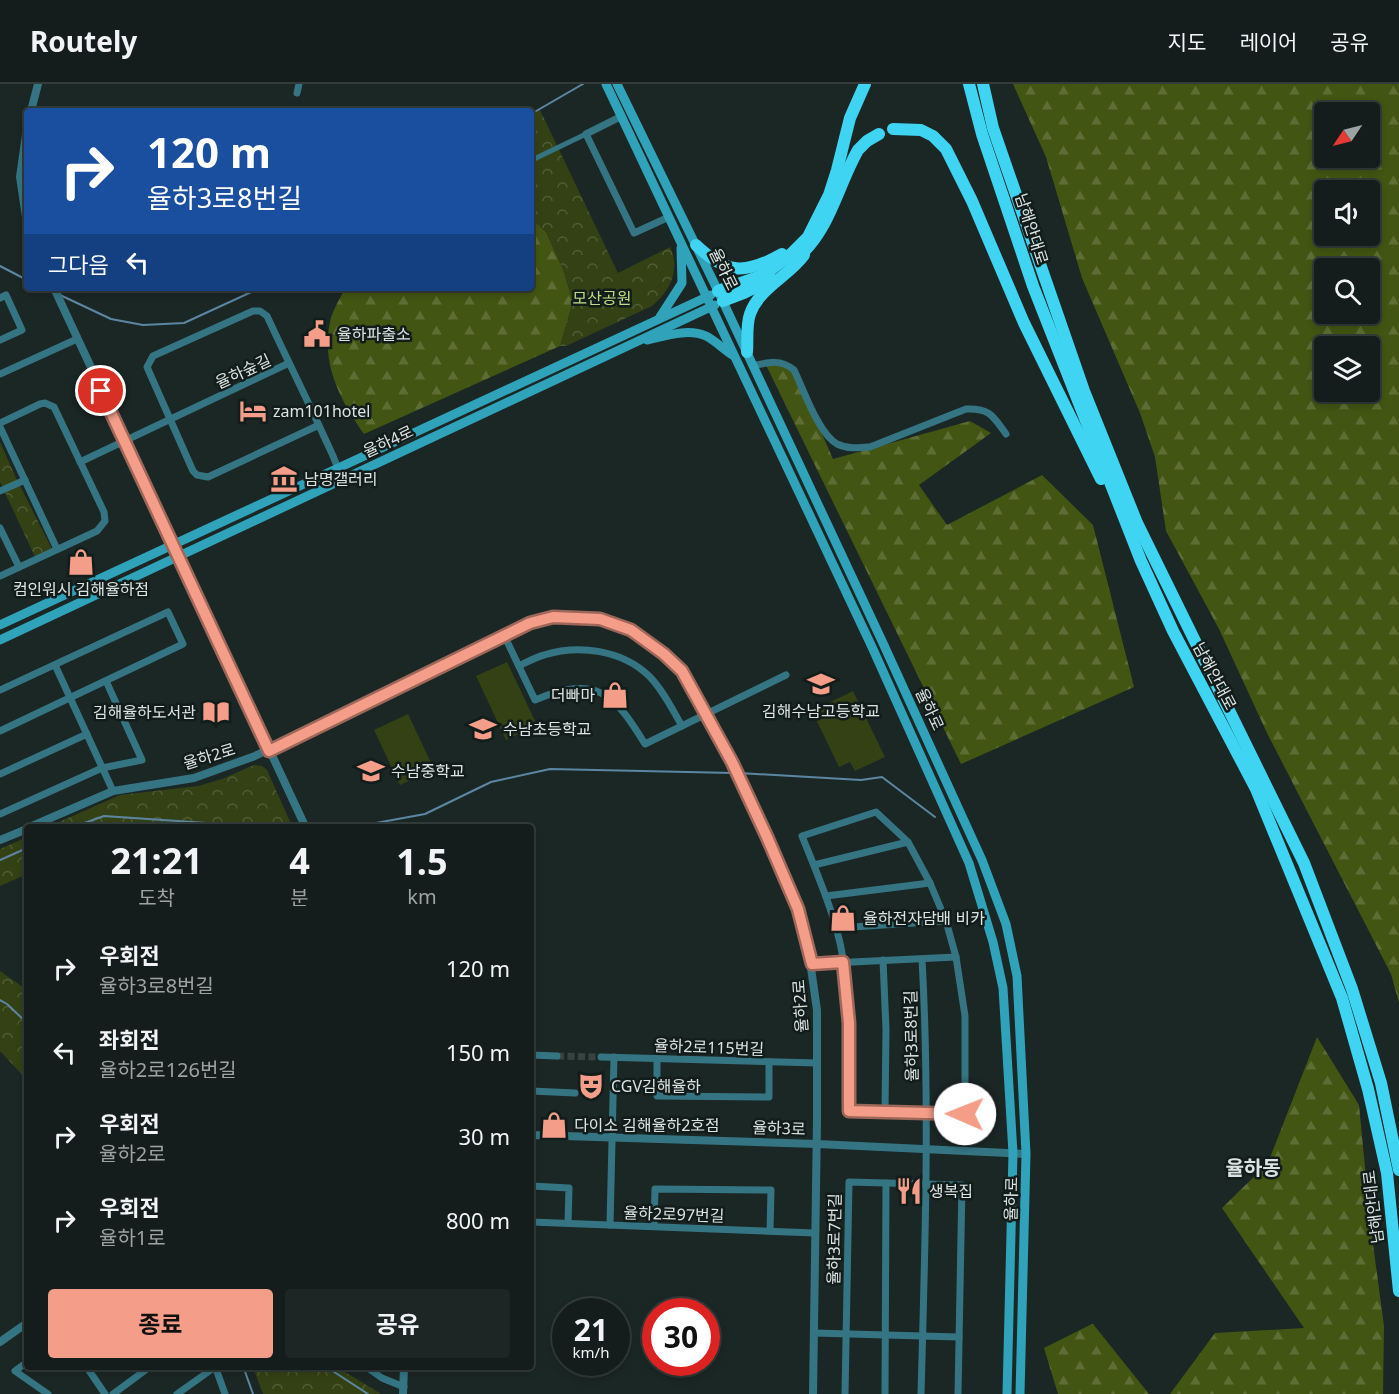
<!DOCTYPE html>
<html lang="ko">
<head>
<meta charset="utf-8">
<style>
	:root { --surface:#141d1c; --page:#1d2625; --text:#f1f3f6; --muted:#9da2a3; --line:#333b3b; --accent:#f49e89 }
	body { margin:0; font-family:"Noto Sans","Noto Sans KR",sans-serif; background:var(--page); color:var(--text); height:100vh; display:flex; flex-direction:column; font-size:22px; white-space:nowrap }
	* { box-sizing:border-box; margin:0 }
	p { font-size:20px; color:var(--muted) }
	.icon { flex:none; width:33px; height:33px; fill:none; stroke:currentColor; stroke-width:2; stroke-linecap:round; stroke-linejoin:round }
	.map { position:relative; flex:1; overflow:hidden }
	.details { position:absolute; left:24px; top:740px; width:510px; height:546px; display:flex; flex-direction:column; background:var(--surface); border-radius:6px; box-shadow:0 3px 9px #0003,0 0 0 2px var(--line) }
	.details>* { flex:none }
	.top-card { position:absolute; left:24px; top:24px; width:510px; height:183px; border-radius:6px; box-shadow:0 3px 9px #0003,0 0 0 2px var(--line); background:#1a4fa0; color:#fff; overflow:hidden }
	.needle { width:39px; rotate:235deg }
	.fabs { position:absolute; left:1314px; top:18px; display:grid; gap:12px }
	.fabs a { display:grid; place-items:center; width:66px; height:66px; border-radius:6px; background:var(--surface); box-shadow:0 3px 9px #0003,0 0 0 2px var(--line); font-size:30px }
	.speed { position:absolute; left:552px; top:1214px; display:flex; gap:12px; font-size:30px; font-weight:700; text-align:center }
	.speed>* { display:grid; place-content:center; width:78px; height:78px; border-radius:50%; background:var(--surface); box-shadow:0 3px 9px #0003,0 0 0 2px var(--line); line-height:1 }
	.speed small { font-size:15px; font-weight:400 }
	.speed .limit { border:9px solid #d22; background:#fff; color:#111 }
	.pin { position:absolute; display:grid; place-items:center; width:51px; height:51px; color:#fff; margin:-26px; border:3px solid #fff; border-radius:50%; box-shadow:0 2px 6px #0007 }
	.me { position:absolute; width:66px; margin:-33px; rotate:271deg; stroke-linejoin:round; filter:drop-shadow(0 0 4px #0008) }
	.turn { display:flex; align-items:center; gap:21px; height:126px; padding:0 24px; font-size:27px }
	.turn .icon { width:78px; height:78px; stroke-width:2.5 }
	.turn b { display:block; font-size:42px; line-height:51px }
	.then { display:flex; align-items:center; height:57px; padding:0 24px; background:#0003; gap:12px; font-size:22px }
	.eta { display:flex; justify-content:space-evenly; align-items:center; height:102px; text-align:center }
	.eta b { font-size:36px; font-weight:700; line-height:42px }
	.primary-button { display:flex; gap:12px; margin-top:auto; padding:12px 24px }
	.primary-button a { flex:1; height:69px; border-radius:6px; background:var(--accent); color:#111; font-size:24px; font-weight:700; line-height:69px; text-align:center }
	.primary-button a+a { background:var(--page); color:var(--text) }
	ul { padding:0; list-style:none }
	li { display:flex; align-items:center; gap:18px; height:84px; padding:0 24px }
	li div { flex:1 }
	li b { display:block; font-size:22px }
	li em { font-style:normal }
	header { display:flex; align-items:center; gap:36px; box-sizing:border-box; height:84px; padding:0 30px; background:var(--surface); border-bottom:2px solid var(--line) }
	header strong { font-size:28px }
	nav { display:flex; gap:33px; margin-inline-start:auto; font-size:21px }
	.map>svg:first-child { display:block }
	.forest { fill:url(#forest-firs); fill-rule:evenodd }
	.park { fill:url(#park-crowns) }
	.pitch { fill:#344114 }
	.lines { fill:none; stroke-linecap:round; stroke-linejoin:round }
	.stream { stroke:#5c87a4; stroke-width:2 }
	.minor-tunnel { stroke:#384341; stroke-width:7; stroke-dasharray:7 3.5; stroke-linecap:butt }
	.pedestrian { stroke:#357583; stroke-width:5 }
	.minor { stroke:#357583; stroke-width:7 }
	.tertiary { stroke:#357583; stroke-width:8 }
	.secondary { stroke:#30a3ba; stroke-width:9 }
	.trunk { stroke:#3ed4f2; stroke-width:12 }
	.route-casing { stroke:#9f6759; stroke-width:15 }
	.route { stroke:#f49e89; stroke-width:10 }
	.labels { text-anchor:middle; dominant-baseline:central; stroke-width:5; stroke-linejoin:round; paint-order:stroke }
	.street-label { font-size:16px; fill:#dce3e2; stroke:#121d1b }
	.park-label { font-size:16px; fill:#bfde82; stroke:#121d1b }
	.poi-label { font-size:16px; fill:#dce3e2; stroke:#121d1b; text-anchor:start }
	.quarter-label { font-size:20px; font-weight:bold; fill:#dce3e2; stroke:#121d1b }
</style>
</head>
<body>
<header>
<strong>Routely</strong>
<nav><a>지도</a><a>레이어</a><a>공유</a></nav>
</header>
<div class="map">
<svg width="1399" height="1310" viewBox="0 0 1399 1310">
	<defs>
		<pattern id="forest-firs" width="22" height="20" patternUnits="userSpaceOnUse" patternTransform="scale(1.5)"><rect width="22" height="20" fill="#425512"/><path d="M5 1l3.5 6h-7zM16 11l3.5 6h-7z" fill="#5d6d34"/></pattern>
		<pattern id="park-crowns" width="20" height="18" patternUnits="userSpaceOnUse" patternTransform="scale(1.5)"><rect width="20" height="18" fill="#344114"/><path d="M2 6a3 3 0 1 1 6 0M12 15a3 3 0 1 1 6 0" fill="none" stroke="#515c36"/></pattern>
	</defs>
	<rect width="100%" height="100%" fill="#1b2725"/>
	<g class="forest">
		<path d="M 1013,0 L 1399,0 L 1399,919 L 1391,890 L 1267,649 L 1219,545 L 1166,447 L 1155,373 L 1140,329 L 1082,194 L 1046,73 ZM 1324,28 L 1370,28 L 1370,74 L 1324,74 ZM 1324,106 L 1370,106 L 1370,152 L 1324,152 ZM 1324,184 L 1370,184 L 1370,230 L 1324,230 ZM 1324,262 L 1370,262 L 1370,308 L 1324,308 Z"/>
		<path d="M 531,134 L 546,148 L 563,185 L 573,218 L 560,262 L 364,350 C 340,316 321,280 330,238 C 332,227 340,215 345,204 L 531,204 Z"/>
		<polygon points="776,277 794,286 833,375 970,337 991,349 919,401 947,441 1042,391 1093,441 1134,603 961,680 765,279"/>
		<polygon points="1317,953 1359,1021 1371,1145 1384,1242 1383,1310 1170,1310 1215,1249 1304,1244 1222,1124 1268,1079"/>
		<polygon points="1092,1240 1093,1240 1149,1310 1058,1310 1044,1264"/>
	</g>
	<g class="park">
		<path d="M 540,26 L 618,189 L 670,163 C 681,186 670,207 652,222 L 566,262 L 560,262 L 573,217 L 563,185 L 546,148 L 531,134 L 531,31 Z"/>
		<polygon points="0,358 16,394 53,467 36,475 0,398"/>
		<polygon points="254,681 262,682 267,686 292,742 50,742 120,711 198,702 222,695"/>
		<polygon points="27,753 27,790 0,802 0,765"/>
		<polygon points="0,887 27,906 27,996 0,967"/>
		<polygon points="253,1283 337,1283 381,1310 263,1310"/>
	</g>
	<g class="pitch">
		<polygon points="507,578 537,641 506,656 476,592"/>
		<polygon points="853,607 885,673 855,687 850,678 839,683 812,627"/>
		<polygon points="408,630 434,685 400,701 374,646"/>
	</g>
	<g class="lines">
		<g class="stream">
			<polyline points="531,30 583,0"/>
			<polyline points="0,182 27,196"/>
			<polyline points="44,204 52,208"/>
			<polyline points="60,211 111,235 143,241 184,239 260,204"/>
			<polyline points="739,689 861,696 882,693 935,733"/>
			<polyline points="76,742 104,732 251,742"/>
			<polyline points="286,742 302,742"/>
			<polyline points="308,742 376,739 425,730 491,698 550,685 733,689"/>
			<polyline points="0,776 27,764"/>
			<polyline points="0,916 7,920 27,939"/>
			<polyline points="243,1282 253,1310"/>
			<polyline points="325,1282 368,1310"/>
		</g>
		<polyline class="minor-tunnel" points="557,972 601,973"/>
		<polyline class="pedestrian" points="532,76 586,50"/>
		<g class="minor">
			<polyline points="297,9 299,0"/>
			<polyline points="622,32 586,50 634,149 669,133"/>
			<polyline points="0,214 6,211 22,246 0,256"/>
			<path d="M 753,282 C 769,278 781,275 794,286 C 804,306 818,349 837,360 C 847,365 858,364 870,363 L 966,325 C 990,324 993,332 1006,350"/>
			<polyline points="0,290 77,255"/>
			<polyline points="0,339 40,320 45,319 54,323 104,428 105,437 97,447 0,492"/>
			<path d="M 319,341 L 208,393 L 197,391 L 193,387 L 147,283 L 153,272 L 253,227 L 260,227 L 267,232 C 285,271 304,309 322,348 C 329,364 338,379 341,396"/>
			<polyline points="0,343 57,465"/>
			<polyline points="80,378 289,279"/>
			<polyline points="0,407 25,396"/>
			<polyline points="0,444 19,483"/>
			<path d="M 504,551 L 535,616 C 596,590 614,609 645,660 L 786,591"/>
			<polyline points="55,581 113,707"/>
			<path d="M 519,582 C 527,578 536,573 544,571 C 579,560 622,566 649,592 C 663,606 672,625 682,642"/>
			<polyline points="0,606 168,528 183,560 0,647"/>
			<polyline points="0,690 87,650"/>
			<path d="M 876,728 L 908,758 L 930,799 L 946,837 L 956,873 L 965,932 L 965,1030 L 849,1027 C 849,966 853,902 836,843 C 827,812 814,782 802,752 Z"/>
			<polyline points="0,730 102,684 142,676 106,597"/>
			<polyline points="814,781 908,758"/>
			<polyline points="826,812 930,799"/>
			<polyline points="836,844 946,837"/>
			<polyline points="883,876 886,945 885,1027"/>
			<polyline points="811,880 956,873"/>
			<polyline points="531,971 557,972"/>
			<polyline points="601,973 817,979"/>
			<polyline points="657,975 657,1012 769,1013 769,978"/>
			<polyline points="531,1007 575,1009"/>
			<polyline points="532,1007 532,971"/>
			<polyline points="531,1102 569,1104 568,1139"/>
			<polyline points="531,1138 815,1149"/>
			<polyline points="610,1141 614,973"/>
			<polyline points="654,1142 655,1105 771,1106 770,1147"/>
			<polyline points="814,1249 959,1253"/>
			<polyline points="27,1278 15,1287 48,1310"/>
			<polyline points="86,1282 105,1310"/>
			<polyline points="215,1282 225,1310"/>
			<polyline points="365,1282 382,1294 404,1303"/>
			<polyline points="113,1310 151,1282"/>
			<polyline points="177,1310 215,1283"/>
			<polyline points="845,1310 849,1098 962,1101 958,1310"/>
			<polyline points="885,1310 886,1099"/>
			<path d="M 921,1310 C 925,1165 930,1019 922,875"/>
		</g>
		<g class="tertiary">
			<polyline points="31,27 38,0"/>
			<polyline points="27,43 20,93 27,140"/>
			<polyline points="54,204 305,742"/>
			<polyline points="32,742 113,707 194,694 255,672 530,539 553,533 600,535 631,546 664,570 682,587 732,678 798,825 808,863 817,926 817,1037 813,1310"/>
			<polyline points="0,756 27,745"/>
			<polyline points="531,1051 817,1060 1026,1070"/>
			<polyline points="0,1258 27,1239"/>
			<polyline points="403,1310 404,1282"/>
		</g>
		<g class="secondary">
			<polyline points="606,0 872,563 969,779 993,858 1003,904 1013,1069 1007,1310"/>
			<polyline points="617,0 718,207 882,557 982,776 1006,840 1017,892 1026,1070 1020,1310"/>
			<polyline points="660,233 682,199 681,164"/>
			<path d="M 647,256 C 665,252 688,244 706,252 C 716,257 724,266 734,272"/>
			<polyline points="0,541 711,211"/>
			<polyline points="0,556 715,221"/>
		</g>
		<g class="trunk">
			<polyline points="969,0 982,50 1033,202 1141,477 1173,547 1256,705 1342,914 1368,1005 1387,1089 1399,1207"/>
			<polyline points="983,0 993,44 1084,307 1137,439 1304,779 1352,905 1381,999 1399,1086"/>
			<polyline points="893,45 921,46 933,52 946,65 972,117 1024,239 1101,395"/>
			<path d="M 696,161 C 726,190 745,191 782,170"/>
			<path d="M 796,175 C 830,147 837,103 858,66 L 867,57 L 879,50"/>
			<polyline points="718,207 764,191 790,171 808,153 829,111 837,86 850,34 865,0"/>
			<polyline points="723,217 744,209 771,195"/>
			<path d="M 747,268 C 748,256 746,241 750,230 C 759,204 789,192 804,171"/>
		</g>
	</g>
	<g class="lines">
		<defs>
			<polyline id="route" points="101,307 269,667 530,539 553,533 600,535 631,546 664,570 682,587 732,678 767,753 798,825 812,880 843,878 849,939 849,1027 965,1030"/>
		</defs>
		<use href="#route" class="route-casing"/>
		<use href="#route" class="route"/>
	</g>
	<defs>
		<symbol id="civic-bare" viewBox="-9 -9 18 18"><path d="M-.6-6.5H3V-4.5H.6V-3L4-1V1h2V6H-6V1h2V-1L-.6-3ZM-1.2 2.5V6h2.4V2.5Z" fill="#f49e89" stroke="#121d1b" stroke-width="2.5" paint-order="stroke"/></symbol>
		<symbol id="hotel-bare" viewBox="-9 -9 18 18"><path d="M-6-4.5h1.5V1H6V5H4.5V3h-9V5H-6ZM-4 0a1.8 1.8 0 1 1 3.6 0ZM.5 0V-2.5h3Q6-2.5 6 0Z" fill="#f49e89" stroke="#121d1b" stroke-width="2.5" paint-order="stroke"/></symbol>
		<symbol id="museum-bare" viewBox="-9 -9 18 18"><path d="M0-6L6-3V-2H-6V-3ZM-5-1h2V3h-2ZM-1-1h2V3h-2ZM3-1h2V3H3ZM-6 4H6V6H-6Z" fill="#f49e89" stroke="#121d1b" stroke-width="2.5" paint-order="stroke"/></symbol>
		<symbol id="shop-bare" viewBox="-9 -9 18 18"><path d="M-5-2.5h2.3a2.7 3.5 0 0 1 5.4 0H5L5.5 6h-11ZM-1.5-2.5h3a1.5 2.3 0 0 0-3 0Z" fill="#f49e89" stroke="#121d1b" stroke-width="2.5" paint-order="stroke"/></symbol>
		<symbol id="school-bare" viewBox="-9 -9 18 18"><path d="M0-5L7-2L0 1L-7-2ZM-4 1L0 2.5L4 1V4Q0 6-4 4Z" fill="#f49e89" stroke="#121d1b" stroke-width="2.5" paint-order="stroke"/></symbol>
		<symbol id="library-bare" viewBox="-9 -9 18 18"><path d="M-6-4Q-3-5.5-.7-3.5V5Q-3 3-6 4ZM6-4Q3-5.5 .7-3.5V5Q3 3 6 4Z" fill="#f49e89" stroke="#121d1b" stroke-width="2.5" paint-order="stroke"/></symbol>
		<symbol id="theatre-bare" viewBox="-9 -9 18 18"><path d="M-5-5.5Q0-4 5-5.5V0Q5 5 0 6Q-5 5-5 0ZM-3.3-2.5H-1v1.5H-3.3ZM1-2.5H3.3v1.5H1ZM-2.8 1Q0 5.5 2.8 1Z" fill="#f49e89" stroke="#121d1b" stroke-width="2.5" paint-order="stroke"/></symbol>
		<symbol id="restaurant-bare" viewBox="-9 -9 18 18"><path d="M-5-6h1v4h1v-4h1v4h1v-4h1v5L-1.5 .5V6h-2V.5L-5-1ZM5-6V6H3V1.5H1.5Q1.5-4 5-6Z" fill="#f49e89" stroke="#121d1b" stroke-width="2.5" paint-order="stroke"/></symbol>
	</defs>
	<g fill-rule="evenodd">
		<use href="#civic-bare" x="298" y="231" width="38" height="38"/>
		<use href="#hotel-bare" x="234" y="308" width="38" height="38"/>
		<use href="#museum-bare" x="265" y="376" width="38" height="38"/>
		<use href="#shop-bare" x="62" y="459" width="38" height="38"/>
		<use href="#school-bare" x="802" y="581" width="38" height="38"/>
		<use href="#shop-bare" x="596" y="592" width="38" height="38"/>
		<use href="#library-bare" x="197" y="609" width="38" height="38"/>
		<use href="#school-bare" x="464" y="626" width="38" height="38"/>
		<use href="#school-bare" x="352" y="668" width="38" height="38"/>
		<use href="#shop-bare" x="824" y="815" width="38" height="38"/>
		<use href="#theatre-bare" x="572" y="983" width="38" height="38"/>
		<use href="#shop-bare" x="535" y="1022" width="38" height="38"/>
		<use href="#restaurant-bare" x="890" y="1088" width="38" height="38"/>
	</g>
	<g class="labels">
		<g class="street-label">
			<text transform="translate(1032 145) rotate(72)">남해안대로</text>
			<text transform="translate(724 185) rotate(64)">율하로</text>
			<text transform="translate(243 287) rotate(-25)">율하숲길</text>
			<text transform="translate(388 357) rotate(-25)">율하4로</text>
			<text transform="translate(1215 592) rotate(62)">남해안대로</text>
			<text transform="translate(930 625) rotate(65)">율하로</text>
			<text transform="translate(209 672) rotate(-17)">율하2로</text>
			<text transform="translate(800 922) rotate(-94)">율하2로</text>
			<text transform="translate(911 952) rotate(-91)">율하3로8번길</text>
			<text transform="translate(709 963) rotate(2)">율하2로115번길</text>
			<text transform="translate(779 1044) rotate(2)">율하3로</text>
			<text transform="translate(1011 1115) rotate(-89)">율하로</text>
			<text transform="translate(1373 1123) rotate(-97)">남해안대로</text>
			<text transform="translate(674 1130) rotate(2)">율하2로97번길</text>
			<text transform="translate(834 1155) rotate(-89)">율하3로7번길</text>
		</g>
		<g class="park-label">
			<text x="602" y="214">모산공원</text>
		</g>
		<g class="poi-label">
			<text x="337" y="250">율하파출소</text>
			<text x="273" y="327">zam101hotel</text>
			<text x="304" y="395">남명갤러리</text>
			<text x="81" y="505" text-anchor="middle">컴인워시 김해율하점</text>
			<text x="595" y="611" text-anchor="end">더빠마</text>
			<text x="821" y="627" text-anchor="middle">김해수남고등학교</text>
			<text x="196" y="628" text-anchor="end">김해율하도서관</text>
			<text x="503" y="645">수남초등학교</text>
			<text x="391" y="687">수남중학교</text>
			<text x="863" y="834">율하전자담배 비카</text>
			<text x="611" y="1002">CGV김해율하</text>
			<text x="574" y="1041">다이소 김해율하2호점</text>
			<text x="929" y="1107">생복집</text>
		</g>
		<g class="quarter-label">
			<text x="1253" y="1083">율하동</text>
		</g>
	</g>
</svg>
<div class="fabs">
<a><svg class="needle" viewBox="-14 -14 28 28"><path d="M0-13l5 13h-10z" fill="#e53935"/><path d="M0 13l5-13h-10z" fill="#9da2a3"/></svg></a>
<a><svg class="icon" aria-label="sound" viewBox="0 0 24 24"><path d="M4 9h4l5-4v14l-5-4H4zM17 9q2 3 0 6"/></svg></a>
<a><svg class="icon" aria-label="search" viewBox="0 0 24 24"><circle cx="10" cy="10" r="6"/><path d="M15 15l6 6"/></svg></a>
<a><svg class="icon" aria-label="layers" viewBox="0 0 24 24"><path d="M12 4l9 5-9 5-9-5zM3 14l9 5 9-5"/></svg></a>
</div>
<div class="speed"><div>21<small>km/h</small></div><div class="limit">30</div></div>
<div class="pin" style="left:101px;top:307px;background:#d93025"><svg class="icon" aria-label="arrive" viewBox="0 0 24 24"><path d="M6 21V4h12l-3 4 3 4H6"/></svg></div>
<svg class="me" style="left:965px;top:1030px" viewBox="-20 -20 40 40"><circle r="19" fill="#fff"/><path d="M0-13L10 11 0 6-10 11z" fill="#f49e89"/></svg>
<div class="top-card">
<div class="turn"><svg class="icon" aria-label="right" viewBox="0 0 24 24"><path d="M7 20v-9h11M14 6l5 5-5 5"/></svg><div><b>120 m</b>율하3로8번길</div></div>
<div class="then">그다음<svg class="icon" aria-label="left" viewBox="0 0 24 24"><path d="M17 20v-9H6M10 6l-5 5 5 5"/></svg></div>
</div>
<section class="details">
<div class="eta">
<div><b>21:21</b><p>도착</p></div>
<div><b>4</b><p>분</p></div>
<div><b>1.5</b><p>km</p></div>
</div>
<ul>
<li><svg class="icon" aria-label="right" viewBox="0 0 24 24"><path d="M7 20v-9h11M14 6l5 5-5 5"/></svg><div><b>우회전</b><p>율하3로8번길</p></div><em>120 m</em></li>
<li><svg class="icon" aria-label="left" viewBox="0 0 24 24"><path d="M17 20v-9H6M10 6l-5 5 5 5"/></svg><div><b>좌회전</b><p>율하2로126번길</p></div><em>150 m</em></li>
<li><svg class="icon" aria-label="right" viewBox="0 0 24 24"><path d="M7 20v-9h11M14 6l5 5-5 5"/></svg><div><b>우회전</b><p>율하2로</p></div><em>30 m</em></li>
<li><svg class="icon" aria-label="right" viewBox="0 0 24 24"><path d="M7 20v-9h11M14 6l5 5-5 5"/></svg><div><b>우회전</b><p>율하1로</p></div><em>800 m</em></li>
</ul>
<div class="primary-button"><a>종료</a><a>공유</a></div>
</section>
</div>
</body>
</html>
